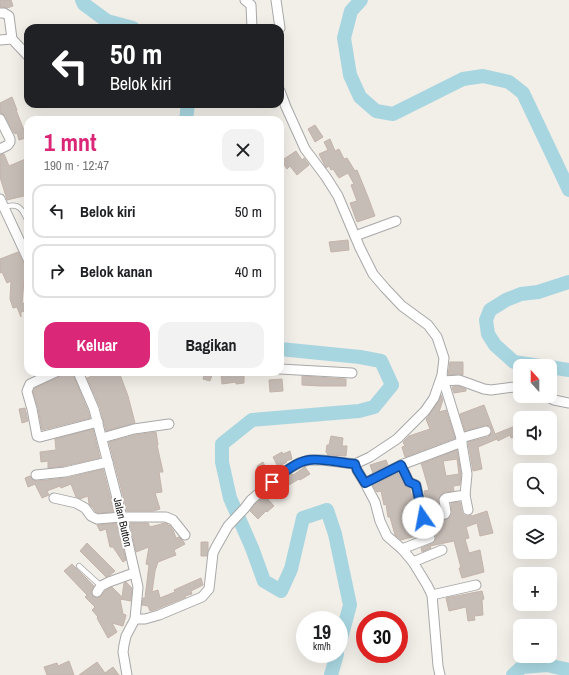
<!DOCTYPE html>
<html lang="id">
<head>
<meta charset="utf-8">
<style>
	:root { --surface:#fff; --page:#f2f2f2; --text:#202124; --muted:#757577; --line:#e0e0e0; --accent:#db2777 }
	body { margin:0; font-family:"Archivo Narrow",sans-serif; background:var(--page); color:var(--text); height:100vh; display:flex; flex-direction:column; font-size:15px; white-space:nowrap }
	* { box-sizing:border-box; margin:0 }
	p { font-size:13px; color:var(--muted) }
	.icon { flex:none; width:22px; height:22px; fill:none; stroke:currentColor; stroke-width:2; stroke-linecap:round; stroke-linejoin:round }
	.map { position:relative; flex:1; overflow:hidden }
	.side { position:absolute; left:24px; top:116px; width:260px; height:260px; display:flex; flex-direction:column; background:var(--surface); border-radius:12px; box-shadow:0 4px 16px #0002 }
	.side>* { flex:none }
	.guide { position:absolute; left:24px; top:24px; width:260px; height:84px; border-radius:12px; box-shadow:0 4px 16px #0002; background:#202124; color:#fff; overflow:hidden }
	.needle { width:26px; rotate:339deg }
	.controls { position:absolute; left:513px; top:359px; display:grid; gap:8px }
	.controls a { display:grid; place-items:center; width:44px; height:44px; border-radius:8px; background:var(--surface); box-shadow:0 4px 16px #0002; font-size:20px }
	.speed { position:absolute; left:296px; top:611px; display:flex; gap:8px; font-size:20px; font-weight:700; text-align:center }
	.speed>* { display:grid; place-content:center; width:52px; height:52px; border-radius:50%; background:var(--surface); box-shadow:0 4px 16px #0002; line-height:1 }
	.speed small { font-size:10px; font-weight:400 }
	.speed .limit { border:6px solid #d22; background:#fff; color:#111 }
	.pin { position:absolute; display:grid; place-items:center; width:34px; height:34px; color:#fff; margin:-17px; border-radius:8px; box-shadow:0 2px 6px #0006 }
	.me { position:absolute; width:44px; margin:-22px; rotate:348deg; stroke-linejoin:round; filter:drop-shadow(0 0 3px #0008) }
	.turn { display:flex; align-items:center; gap:14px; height:84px; padding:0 20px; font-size:18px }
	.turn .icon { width:52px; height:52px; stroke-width:2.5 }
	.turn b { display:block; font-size:28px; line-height:34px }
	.round { display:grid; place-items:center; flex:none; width:42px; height:42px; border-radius:12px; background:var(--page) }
	.overview { display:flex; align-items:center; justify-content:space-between; height:68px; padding:0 20px }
	h1 { font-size:24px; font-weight:800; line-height:30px; color:var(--accent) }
	.action { display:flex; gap:8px; margin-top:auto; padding:8px 20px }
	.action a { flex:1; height:46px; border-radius:12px; background:var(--accent); color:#fff; font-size:16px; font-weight:800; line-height:46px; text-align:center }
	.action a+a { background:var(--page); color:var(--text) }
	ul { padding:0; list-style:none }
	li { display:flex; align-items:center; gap:12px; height:54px; margin:0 8px 6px; padding:0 12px; border:2px solid var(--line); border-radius:12px }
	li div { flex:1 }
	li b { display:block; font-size:15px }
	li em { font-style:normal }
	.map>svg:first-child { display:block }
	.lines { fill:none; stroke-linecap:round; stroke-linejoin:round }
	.river { stroke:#a8d6e0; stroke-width:14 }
	.building { fill:#c7bdb7; stroke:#c4b4aa; fill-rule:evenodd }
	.lane-casing { stroke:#a8a8a8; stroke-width:6 }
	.street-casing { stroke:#a8a8a8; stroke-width:11 }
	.lane { stroke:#fff; stroke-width:4.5 }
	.street { stroke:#fff; stroke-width:9 }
	.route-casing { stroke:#114b97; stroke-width:10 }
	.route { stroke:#1a73e8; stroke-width:7 }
	.labels { text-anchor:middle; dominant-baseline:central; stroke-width:4; stroke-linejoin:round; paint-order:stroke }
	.street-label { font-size:11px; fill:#212121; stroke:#fff }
</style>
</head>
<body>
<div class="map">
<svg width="569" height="675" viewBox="0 0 569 675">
	<rect width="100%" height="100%" fill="#f2eee8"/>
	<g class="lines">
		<g class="river">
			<polyline points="82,0 84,4 107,21 133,28"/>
			<polyline points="361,0 351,11 344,38 350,75 360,97 376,111 393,114 463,79 483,76 509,82 523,93 569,190"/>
			<polyline points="186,120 188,104"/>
			<polyline points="280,349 360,357 381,361 392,385 374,407 359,411 252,420 222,444 222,462 230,498 252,548 264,581 281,591 291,569 303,518 327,510 335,534 350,605 339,646"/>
			<polyline points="540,366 514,362 495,345 488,334 486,320 490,310 506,300 521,294 538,292 569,282"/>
			<polyline points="550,367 569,370"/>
			<polyline points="331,675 337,654"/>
			<polyline points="513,675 522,667 547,665 569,670"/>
		</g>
	</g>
	<g class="building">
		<polygon points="0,0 11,0 13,6 7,8 0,7"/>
		<polygon points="12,97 17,110 16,110 24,130 26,138 19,140 17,133 15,134 15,132 14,133 5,116 3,114 0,113 0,103"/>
		<polygon points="315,125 323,137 315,142 308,129"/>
		<polygon points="330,139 335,151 339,149 344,159 347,158 355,171 357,170 368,197 375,216 357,222 350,203 357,201 351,185 354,184 348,173 339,178 333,169 331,170 329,166 326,168 319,154 328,150 324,142"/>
		<polygon points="296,151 302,160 304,158 309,165 297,175 290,166 287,169 281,161"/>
		<polygon points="4,154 9,166 28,158 28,195 7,200 0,177 0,155"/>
		<polygon points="348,240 349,250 331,252 329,242"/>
		<polygon points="18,252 28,271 28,279 24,280 22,304 28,301 28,310 21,312 21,317 17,307 13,308 10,299 11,281 7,283 2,272 0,273 0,259"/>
		<polygon points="450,362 463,362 463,375 459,374 448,375"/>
		<polygon points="62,372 72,372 88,411 90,418 42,430 38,408 33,392 35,388 59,377 61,375"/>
		<polygon points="102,372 103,375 113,372 119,372 128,396 135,423 106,431 100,407 87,378"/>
		<polygon points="205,372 213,372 210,381 203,379"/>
		<polygon points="232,372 232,375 244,374 244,383 236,384 236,382 222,384 221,373"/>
		<polygon points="302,376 346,379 346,386 321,386 302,385"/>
		<polygon points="282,379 283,391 270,392 269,380"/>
		<polygon points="458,386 466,389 466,391 454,393 452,387"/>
		<polygon points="441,395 443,400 439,412 446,410 455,438 405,457 402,447 405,446 403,442 409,436 430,429 426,419 430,414 439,401"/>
		<polygon points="484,405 495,434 515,426 518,436 511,438 510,435 498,441 496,436 497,439 478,447 482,469 473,471 468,442 488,437 492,433 492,430 490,426 485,425 465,431 460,414"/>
		<polygon points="25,408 28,421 22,423 19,409"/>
		<polygon points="93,429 100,458 64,466 48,468 48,461 41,462 40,452 56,450 55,439"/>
		<polygon points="156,432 158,445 157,445 163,472 159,472 162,492 155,493 160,509 153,511 127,511 109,442 135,435"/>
		<polygon points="331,436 343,438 342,446 347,446 346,456 328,455 326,452 327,445 329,445"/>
		<path d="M 457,450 L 461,474 L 460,485 L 453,486 L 454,491 L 445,492 L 440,496 L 438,501 L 439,509 L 428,510 L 424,491 L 429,490 L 422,466 L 421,464 ZM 457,459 L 459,474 L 446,476 L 443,461 Z"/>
		<polygon points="290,451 292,459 286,461 287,462 278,467 273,457 282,452 283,454"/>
		<polygon points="386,460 388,465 373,473 370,465"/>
		<polygon points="263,462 268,472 262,475 257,466"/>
		<polygon points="305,467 310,474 300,480 299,479 287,486 284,480 290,475 293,474 293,475"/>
		<polygon points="103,469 114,512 98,513 95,511 92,506 92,507 89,504 88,496 80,499 76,497 71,484 61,488 60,486 47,491 49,495 42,498 35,484 28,487 25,478 30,476 33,480 37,481 66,478"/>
		<polygon points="398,473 404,485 406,487 410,489 411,494 412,494 417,519 423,534 417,537 416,536 401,540 395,535 390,517 388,517 386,504 384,505 381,491 377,492 373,486"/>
		<polygon points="265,496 274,506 267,512 266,511 258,519 250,511 255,504"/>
		<polygon points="460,502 462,512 464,515 466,516 469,516 471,515 472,516 487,511 493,533 480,536 477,523 466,527 469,538 465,539 469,553 480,550 484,572 462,578 459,568 461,568 454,541 430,546 431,548 422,552 421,548 433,543 436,539 436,536 431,522 448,519 452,514 451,503"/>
		<polygon points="117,523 126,560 123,562 113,547 110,547 106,529 100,531 97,525"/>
		<polygon points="130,523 148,523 150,527 165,523 168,524 168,526 169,525 173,530 176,538 179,537 183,541 185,544 174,550 176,555 158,562 155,571 152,592 158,590 160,598 175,592 174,590 201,578 203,585 191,591 192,594 185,596 186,597 157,609 150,611 148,606 142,605 143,598 145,598 149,565 146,564 149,547 136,552"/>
		<polygon points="201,542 208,542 208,550 207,556 201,556"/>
		<polygon points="87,543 115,571 110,575 106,577 80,551"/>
		<polygon points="72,564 94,586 91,592 92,595 94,597 97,598 100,597 105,591 112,587 122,597 124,583 126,582 132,588 131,601 120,599 123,614 126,615 123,626 112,623 117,632 108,638 97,618 98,617 92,610 95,607 85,597 87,595 64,571"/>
		<polygon points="482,591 484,599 482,600 483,615 474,616 475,620 468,621 466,607 449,611 446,598"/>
		<polygon points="69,661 74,675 47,675 44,667 57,663 58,666"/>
		<polygon points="97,662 105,673 113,667 119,675 79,675"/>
	</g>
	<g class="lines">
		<defs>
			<g id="lane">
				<path d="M 5,207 C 19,202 23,210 28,222"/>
				<polyline points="79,566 101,586"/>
			</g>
			<g id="street">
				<polyline points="245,0 251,5 252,28"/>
				<polyline points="276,0 280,28"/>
				<polyline points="0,13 4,13 9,16 12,39"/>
				<polyline points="0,40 12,39 28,56"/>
				<polyline points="280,91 286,107 305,149 326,177 338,196 360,248 373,274 385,288 402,306 428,325 437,337 444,358 442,375 434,398 425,411 397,439 370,457 355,464"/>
				<polyline points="0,119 10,139 10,142 8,145 0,149"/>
				<polyline points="0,199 28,259"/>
				<polyline points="355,236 396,221"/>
				<polyline points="280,369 352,373"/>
				<polyline points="56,372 30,384 27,391 28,395 32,409 37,436 40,437 98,422"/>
				<polyline points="78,372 94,409 124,525 138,587 135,619 126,636 124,645 123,652 127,675"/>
				<polyline points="442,376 461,438"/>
				<polyline points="444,381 459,380 484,389 491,390 514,387 520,386"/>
				<polyline points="546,396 554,400 569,403"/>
				<polyline points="102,438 134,429 169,424"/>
				<polyline points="401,465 409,482 416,485 423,517 430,538 402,549"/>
				<polyline points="36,475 65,472 108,462"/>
				<polyline points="365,483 401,465 462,442"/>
				<polyline points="465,495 468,510"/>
				<polyline points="54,498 76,503 85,508 91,516 97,519 122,517 166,517 173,520 185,535"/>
				<polyline points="423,517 445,514 446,512 444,500 446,498 465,495 467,474 461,438 486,431"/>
				<polyline points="413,562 442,550"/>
				<polyline points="97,592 101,586 109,582 134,573"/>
				<polyline points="432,595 476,585"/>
				<polyline points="135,619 145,619 159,615 202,597 209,589 213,553 216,547 228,526 244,509 251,500 272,482 287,470 299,463 309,460 322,460 355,464 357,470 365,483 375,502 380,521 387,536 402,549 413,562 427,585 432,595 438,666 440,675"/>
			</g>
		</defs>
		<use href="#lane" class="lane-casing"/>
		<use href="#street" class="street-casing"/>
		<use href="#lane" class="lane"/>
		<use href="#street" class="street"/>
	</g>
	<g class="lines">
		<defs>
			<path id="route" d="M 272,482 C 282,474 295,462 309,460 C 320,458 343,463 355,464 L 357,470 L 365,483 L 401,465 L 409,482 L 416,485 L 423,518"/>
		</defs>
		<use href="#route" class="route-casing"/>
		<use href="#route" class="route"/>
	</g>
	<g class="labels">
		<g class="street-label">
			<text transform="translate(123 522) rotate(77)">Jalan Button</text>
		</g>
	</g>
</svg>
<div class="controls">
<a><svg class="needle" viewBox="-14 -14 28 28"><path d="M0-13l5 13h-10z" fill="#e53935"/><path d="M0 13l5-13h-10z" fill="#757577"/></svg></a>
<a><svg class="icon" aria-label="sound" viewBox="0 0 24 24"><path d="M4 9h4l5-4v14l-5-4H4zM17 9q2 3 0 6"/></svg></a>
<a><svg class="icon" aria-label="search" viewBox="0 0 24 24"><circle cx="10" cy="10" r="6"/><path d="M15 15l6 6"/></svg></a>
<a><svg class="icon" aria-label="layers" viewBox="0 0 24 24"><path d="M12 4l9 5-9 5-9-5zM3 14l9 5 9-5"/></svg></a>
<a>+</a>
<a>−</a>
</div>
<div class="speed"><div>19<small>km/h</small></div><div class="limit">30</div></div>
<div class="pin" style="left:272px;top:482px;background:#d93025"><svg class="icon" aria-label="arrive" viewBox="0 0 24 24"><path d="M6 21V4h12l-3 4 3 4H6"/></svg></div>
<svg class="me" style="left:423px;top:518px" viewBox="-20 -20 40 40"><circle r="19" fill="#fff"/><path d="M0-13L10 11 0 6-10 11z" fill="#1a73e8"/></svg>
<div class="guide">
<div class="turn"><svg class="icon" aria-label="left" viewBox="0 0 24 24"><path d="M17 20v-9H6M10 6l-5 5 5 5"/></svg><div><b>50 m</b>Belok kiri</div></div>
</div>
<section class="side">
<div class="overview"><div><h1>1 mnt</h1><p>190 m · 12:47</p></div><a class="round"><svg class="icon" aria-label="close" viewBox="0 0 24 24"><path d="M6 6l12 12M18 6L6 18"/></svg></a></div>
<ul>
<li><svg class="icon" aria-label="left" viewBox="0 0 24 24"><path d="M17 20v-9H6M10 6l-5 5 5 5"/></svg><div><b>Belok kiri</b></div><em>50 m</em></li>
<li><svg class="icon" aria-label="right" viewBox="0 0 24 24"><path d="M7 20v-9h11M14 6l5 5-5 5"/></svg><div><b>Belok kanan</b></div><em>40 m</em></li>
</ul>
<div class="action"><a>Keluar</a><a>Bagikan</a></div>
</section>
</div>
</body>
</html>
